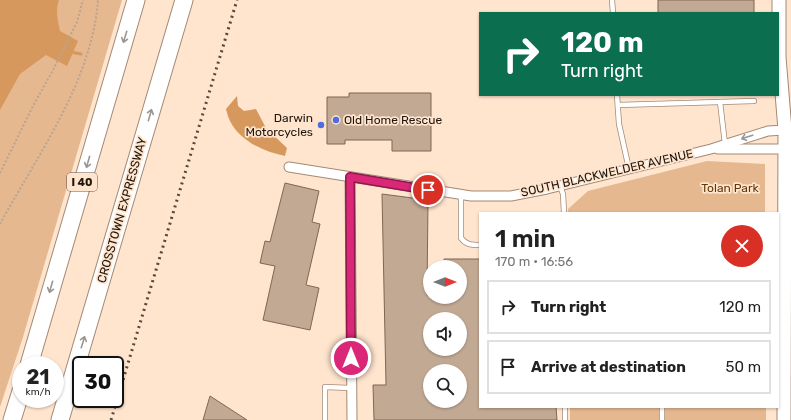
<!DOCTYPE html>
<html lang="en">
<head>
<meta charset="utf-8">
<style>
	:root { --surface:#fff; --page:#f2f2f2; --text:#222; --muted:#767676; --line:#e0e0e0 }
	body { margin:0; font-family:Rubik,sans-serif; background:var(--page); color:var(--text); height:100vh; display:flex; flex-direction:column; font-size:15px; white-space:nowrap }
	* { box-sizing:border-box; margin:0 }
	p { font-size:13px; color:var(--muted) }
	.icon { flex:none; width:22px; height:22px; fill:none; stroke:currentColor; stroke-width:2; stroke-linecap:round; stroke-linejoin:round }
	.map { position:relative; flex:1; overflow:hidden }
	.panel { position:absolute; left:479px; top:212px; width:300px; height:196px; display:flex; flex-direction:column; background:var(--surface); border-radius:0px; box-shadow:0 1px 3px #0004 }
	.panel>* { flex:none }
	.top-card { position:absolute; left:479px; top:12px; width:300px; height:84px; border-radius:0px; box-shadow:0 1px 3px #0004; background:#0b6e4f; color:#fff; overflow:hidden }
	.needle { width:26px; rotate:90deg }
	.buttons { position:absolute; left:423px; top:260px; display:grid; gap:8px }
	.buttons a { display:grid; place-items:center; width:44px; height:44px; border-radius:50%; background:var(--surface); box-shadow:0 1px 3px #0004; font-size:20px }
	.speed { position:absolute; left:12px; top:356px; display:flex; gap:8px; font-size:20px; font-weight:700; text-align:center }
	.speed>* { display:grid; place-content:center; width:52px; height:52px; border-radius:50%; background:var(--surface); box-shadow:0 1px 3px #0004; line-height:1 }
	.speed small { font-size:10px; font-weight:400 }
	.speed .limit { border:2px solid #111; border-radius:6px; background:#fff; color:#111 }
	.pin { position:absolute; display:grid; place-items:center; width:34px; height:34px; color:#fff; margin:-17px; border:2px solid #fff; border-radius:50%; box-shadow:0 1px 4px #0007 }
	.me { position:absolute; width:44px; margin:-22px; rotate:0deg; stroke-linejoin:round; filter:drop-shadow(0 0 3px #0008) }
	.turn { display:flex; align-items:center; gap:14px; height:84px; padding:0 16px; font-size:18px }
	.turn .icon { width:52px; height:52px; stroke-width:2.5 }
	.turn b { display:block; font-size:28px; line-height:34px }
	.round { display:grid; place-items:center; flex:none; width:42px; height:42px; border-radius:21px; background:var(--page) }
	.headline { display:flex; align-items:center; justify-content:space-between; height:68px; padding:0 16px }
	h1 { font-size:24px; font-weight:600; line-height:30px }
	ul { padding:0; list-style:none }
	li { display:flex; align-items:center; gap:12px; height:54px; margin:0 8px 6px; padding:0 8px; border:2px solid var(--line); border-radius:0px }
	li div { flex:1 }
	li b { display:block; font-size:15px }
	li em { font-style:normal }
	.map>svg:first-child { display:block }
	.green { fill:#e5b890 }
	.water { fill:#d7985d }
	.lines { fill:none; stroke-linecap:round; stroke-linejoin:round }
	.stream { stroke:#d7985d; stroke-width:3 }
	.building { fill:#c2a994; stroke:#7e6753; fill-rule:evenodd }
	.lane-casing { stroke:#a38a75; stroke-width:6 }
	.street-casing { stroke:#a38a75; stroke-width:11 }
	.secondary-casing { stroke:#a38a75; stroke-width:15 }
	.highway-casing { stroke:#a38a75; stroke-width:19 }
	.path { stroke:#b9a492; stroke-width:2; stroke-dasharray:2 2; stroke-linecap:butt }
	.lane { stroke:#fff; stroke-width:4.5 }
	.street { stroke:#fff; stroke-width:9 }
	.secondary { stroke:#fff; stroke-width:13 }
	.highway { stroke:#fff; stroke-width:17 }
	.rail { stroke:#55483c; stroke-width:3; stroke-dasharray:2 4; stroke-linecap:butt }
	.oneway { stroke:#9a9692 }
	.route-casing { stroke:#8e194d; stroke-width:10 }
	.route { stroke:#db2777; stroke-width:7 }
	.poi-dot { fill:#4f6de1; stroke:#ffe4ce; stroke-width:1.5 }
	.labels { text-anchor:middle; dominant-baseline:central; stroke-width:3.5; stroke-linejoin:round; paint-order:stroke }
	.shield { fill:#ffe4ce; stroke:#625347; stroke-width:1 }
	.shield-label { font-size:11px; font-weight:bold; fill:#1e150d }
	.poi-label { font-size:12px; fill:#1e150d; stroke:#ffe4ce; text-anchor:end }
	.street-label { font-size:12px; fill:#1e150d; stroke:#ffe4ce }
	.park-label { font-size:12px; fill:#603707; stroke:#ffe4ce }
</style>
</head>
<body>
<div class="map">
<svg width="791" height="420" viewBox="0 0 791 420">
	<rect width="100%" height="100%" fill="#ffe4ce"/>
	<g class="green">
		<polygon points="0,0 122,0 23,337 0,407"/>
		<polygon points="707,161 765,164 765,213 568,213 568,209 588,191"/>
		<rect x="570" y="407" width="196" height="13"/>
	</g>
	<g class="water">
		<path d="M 0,0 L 59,0 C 55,10 58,21 60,31 L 78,41 L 67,66 L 46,55 L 20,74 L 0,110 Z"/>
		<path d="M 237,96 L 238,106 L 244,111 L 256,109 L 266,128 L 287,148 L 285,156 C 264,152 240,141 230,121 C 228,117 227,113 226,109 Z"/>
	</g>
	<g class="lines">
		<polyline class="stream" points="71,52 81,54"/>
	</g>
	<g class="building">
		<rect x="658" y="0" width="96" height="13"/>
		<polygon points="349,93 431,93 431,151 392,151 392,140 345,140 345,144 327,144 327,97 349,97"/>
		<polygon points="285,183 319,191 312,222 320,224 306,285 319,288 310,330 263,320 275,266 260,263 265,241 270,242"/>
		<path d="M 382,194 L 428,200 L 427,295 L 430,294 L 430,297 L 460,297 L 460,267 L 444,267 L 444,259 L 480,259 L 480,407 L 556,407 L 557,420 L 374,420 L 373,385 L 386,385 ZM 430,319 L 460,319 L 460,349 L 430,349 ZM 430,371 L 460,371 L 460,401 L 430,401 Z"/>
		<polygon points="210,396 247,420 203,420"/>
	</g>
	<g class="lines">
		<defs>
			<g id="lane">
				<polyline points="612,0 613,13"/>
				<polyline points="617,95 619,124 629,169"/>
				<polyline points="720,102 725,144"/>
				<polyline points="618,105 754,101"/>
				<polyline points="560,186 563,194 564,213"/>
				<path d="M 461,195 L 461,238 C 466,245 472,245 480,245"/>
				<polyline points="565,407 565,420"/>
				<polyline points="662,407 662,420"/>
				<polyline points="325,420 325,387 351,388"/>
			</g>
			<g id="street">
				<polyline points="718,149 784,149"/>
				<polyline points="289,167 471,196 511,196 547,189 711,149 768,131 785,130"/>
				<polyline points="350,177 352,420"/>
			</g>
			<polyline id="secondary" points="779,0 779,57 785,130 784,420"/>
			<g id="highway">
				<polyline points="29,365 136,0"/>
				<polyline points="12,420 21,391"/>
				<polyline points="60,420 184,0"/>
			</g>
		</defs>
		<use href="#lane" class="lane-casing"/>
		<use href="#street" class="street-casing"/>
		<use href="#secondary" class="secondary-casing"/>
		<use href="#highway" class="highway-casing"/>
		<g class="path">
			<polyline points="0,173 33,106 53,70 77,22 83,0"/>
			<path d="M 0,224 C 38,154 92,81 98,0"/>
		</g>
		<use href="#lane" class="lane"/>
		<use href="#street" class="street"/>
		<use href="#secondary" class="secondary"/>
		<use href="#highway" class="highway"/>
		<polyline class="rail" points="111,420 237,0"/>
	</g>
	<defs><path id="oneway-shaft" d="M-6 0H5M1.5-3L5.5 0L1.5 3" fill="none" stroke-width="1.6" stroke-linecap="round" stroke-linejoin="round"/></defs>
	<g class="oneway">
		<use href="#oneway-shaft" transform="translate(125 37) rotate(107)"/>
		<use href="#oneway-shaft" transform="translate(150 115) rotate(-74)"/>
		<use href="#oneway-shaft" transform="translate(747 137) rotate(162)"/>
		<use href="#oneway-shaft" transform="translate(88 162) rotate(106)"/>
		<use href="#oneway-shaft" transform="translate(51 287) rotate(106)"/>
		<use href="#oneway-shaft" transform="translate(83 342) rotate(-73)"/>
	</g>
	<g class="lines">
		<defs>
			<polyline id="route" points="351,358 350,177 428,190"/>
		</defs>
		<use href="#route" class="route-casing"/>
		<use href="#route" class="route"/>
	</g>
	<g class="poi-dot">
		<circle cx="336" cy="120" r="4"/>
		<circle cx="321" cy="125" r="4"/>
	</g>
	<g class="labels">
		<rect class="shield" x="67" y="173" width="30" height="18" rx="3"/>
		<g class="shield-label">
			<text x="82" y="182">I 40</text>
		</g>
		<g class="poi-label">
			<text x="313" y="118">Darwin<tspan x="313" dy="14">Motorcycles</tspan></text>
			<text x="344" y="120" text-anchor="start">Old Home Rescue</text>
		</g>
		<g class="street-label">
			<text transform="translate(607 173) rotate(-13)">SOUTH BLACKWELDER AVENUE</text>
			<text transform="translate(122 210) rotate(-74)">CROSSTOWN EXPRESSWAY</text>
		</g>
		<g class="park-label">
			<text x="730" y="188">Tolan Park</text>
		</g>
	</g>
</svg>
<div class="buttons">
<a><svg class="needle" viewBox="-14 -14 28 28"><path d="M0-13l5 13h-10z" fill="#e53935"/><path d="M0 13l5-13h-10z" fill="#767676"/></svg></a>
<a><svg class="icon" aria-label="sound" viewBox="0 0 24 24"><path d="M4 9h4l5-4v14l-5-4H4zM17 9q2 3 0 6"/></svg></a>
<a><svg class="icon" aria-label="search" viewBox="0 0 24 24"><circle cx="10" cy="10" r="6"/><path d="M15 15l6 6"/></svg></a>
</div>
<div class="speed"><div>21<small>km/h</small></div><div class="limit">30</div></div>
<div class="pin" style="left:428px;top:190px;background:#d93025"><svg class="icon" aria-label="arrive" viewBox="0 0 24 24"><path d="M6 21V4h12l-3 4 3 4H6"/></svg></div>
<svg class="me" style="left:351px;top:358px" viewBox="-20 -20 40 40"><circle r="17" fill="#db2777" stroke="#fff" stroke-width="3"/><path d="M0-11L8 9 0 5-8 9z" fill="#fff"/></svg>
<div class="top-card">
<div class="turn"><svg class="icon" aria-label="right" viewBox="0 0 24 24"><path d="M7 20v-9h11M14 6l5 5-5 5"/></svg><div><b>120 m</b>Turn right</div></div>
</div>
<section class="panel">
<div class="headline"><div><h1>1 min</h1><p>170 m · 16:56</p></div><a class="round" style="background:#d93025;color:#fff"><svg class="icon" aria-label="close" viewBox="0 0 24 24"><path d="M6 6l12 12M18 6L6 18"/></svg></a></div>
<ul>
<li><svg class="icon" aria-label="right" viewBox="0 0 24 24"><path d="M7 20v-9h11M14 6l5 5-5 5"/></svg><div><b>Turn right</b></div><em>120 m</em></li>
<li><svg class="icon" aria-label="arrive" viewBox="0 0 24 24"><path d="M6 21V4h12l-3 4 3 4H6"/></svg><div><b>Arrive at destination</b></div><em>50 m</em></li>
</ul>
</section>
</div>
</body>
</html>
